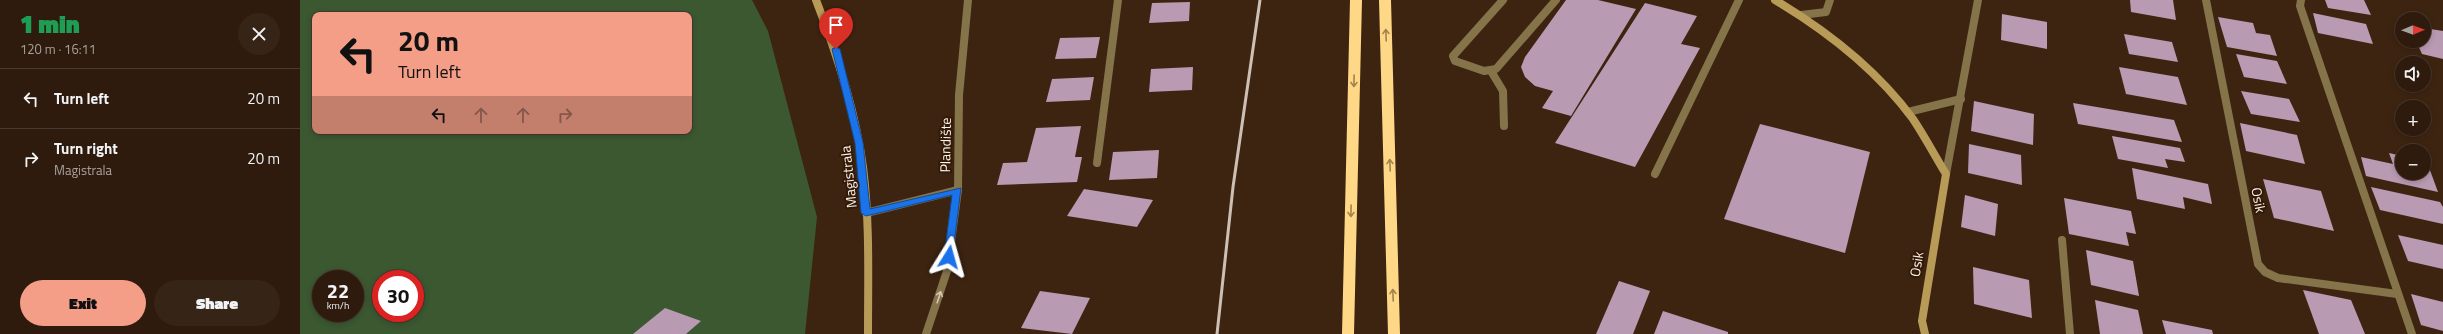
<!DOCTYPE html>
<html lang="en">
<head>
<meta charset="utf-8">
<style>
	:root { --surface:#2e1b0d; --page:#362416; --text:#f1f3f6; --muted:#a7a19d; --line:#49392e; --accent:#f49e87 }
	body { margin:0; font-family:"Titillium Web",sans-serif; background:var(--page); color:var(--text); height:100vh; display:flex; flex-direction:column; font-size:15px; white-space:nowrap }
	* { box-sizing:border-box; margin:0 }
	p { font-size:13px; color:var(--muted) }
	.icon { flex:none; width:22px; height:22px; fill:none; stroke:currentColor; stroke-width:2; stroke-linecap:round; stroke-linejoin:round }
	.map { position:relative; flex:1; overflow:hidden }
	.drawer { display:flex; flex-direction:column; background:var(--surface); width:300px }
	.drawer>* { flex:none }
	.guide { position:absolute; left:12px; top:12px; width:380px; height:122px; border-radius:8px; box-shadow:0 2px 6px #0003,0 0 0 1px var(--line); background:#f49e87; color:#111; overflow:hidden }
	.needle { width:26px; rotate:89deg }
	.controls { position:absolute; left:2095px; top:12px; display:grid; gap:8px }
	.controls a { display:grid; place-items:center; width:36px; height:36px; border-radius:50%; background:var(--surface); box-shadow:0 2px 6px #0003,0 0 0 1px var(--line); font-size:20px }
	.speed { position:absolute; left:12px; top:270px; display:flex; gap:8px; font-size:20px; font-weight:700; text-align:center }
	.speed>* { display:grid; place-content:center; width:52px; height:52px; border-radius:50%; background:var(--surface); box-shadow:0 2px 6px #0003,0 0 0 1px var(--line); line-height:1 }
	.speed small { font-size:10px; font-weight:400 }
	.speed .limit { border:6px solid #d22; background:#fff; color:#111 }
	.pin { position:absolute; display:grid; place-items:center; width:34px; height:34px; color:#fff; margin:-41px -17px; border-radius:50% 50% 50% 0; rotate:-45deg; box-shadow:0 0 4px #0007 }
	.pin .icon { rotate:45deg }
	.me { position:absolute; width:44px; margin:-22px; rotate:8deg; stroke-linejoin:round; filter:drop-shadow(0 0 3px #0008) }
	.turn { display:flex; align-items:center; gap:14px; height:84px; padding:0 20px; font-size:18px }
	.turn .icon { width:52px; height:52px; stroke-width:2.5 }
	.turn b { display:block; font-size:28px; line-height:34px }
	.lanes { display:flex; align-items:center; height:38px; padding:0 20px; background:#0003; justify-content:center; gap:20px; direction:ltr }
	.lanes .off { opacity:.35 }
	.round { display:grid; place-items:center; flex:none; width:42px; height:42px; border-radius:21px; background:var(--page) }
	.summary { display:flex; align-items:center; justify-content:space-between; height:68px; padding:0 20px }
	h1 { font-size:24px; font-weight:800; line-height:30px; color:#1e9e55 }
	.action { display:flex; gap:8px; margin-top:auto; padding:8px 20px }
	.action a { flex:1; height:46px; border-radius:24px; background:var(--accent); color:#111; font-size:16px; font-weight:800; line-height:46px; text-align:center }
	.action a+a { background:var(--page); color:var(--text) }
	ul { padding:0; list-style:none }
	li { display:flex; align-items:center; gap:12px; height:60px; padding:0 20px; border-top:1px solid var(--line) }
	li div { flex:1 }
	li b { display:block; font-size:15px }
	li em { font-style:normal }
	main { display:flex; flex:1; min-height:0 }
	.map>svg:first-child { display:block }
	.green { fill:#3b5831; fill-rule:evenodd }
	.building { fill:#b89ab2 }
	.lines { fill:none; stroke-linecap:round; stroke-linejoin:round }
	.lane { stroke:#85734a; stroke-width:8 }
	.street { stroke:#85734a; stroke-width:8 }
	.secondary { stroke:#b99b58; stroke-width:8 }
	.highway { stroke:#fed886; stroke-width:12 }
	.rail { stroke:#cebfb5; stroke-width:3 }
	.oneway { stroke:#a3824d }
	.oneway2 { stroke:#d3c6b3 }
	.route { fill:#1a73e8; stroke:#114b97 }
	.labels { text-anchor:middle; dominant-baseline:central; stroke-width:4; stroke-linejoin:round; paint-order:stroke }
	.street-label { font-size:14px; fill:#fdf2eb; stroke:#331a07 }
</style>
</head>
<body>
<main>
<section class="drawer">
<div class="summary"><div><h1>1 min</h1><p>120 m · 16:11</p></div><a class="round"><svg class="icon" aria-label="close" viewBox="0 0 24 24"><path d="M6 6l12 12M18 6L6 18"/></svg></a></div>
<ul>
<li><svg class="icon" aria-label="left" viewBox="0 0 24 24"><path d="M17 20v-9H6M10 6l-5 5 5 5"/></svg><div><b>Turn left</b></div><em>20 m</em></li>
<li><svg class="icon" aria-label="right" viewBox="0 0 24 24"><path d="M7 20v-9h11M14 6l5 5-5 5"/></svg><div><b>Turn right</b><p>Magistrala</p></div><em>20 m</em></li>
</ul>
<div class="action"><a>Exit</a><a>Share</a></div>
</section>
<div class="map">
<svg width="2143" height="334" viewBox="0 0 2143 334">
	<rect width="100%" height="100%" fill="#3d2411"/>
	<path class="green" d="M 0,0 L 452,0 L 468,31 L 517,217 L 505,334 L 0,334 ZM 15,15 L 389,15 L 389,131 L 15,131 ZM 21,279 L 55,279 L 55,313 L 21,313 ZM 81,279 L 115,279 L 115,313 L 81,313 Z"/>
	<g class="building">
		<polygon points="1266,0 1298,0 1336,9 1271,116 1242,108 1253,91 1235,86 1225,77 1221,67 1225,57"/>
		<polygon points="1830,0 1873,0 1876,20 1831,12"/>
		<polygon points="2025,0 2064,0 2071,15 2028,8"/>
		<polygon points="890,2 889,21 849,23 852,3"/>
		<polygon points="1345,3 1397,16 1381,44 1400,48 1335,167 1255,143"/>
		<polygon points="2013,13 2066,24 2073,44 2018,33"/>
		<polygon points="1702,14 1747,22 1747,49 1701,40"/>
		<polygon points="1918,17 1953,23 1956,33 1970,35 1977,56 1927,47"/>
		<polygon points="2124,28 2143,31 2143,59 2122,54 2116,41 2124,41"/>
		<polygon points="1824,34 1872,42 1878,62 1829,54"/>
		<polygon points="800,37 796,58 755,59 760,38"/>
		<polygon points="1936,54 1977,61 1987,84 1944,77"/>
		<polygon points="893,67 892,90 849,92 851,69"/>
		<polygon points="1819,67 1878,77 1887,105 1826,94"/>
		<polygon points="794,77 790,100 746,102 752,79"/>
		<polygon points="1941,91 1989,99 2000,122 1951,114"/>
		<polygon points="1674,101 1734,114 1733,145 1671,131"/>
		<polygon points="1773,103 1874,120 1882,142 1778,124"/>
		<polygon points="1940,123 1997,135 2005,164 1946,151"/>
		<polygon points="1460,124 1570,152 1545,253 1424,219"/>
		<polygon points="781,126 775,157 782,157 777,182 697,185 703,163 727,162 736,128"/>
		<polygon points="1812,136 1880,148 1885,162 1865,159 1868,168 1818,159"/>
		<polygon points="1669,144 1721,155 1722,185 1668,173"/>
		<polygon points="859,150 857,178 809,180 813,152"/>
		<polygon points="2089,153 2102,156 2102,173 2124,173 2124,161 2127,162 2138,192 2066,176 2061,157 2093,164"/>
		<polygon points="1832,168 1908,184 1912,204 1883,197 1885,209 1837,199"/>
		<polygon points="1963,179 2021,191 2034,231 1974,218"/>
		<polygon points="2071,187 2140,202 2143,207 2143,224 2080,210"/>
		<polygon points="784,189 853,200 837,227 767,216"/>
		<polygon points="1665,195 1698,204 1695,236 1661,227"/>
		<polygon points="1764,198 1831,211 1836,234 1826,232 1829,246 1769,234"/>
		<polygon points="2098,235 2143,245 2143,269 2108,261"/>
		<polygon points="1786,250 1833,261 1839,296 1791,285"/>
		<polygon points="1673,267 1729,280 1732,318 1674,304"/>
		<polygon points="1319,281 1350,291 1333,334 1296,334"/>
		<polygon points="2003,290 2051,300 2065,334 2019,334"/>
		<polygon points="740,291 790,298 772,334 721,328"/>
		<polygon points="2111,294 2143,302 2143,331 2121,325"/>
		<polygon points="1795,300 1838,310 1843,334 1800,334"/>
		<polygon points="365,308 401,321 386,334 333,334"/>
		<polygon points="1363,311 1428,332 1428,334 1354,334"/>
		<polygon points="1862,320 1912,330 1913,334 1866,334"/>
	</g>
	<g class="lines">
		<g class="lane">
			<polyline points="1203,0 1153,56 1155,61 1184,71 1196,69 1256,0"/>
			<polyline points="1191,71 1203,91 1204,126"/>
			<polyline points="1355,174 1439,0"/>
		</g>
		<g class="street">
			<polyline points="1906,0 1958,264 1965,272 1978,278 2097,294"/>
			<polyline points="2001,0 2000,6 2112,334"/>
			<polyline points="1501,15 1526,12 1530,0"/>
			<polyline points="1608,112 1661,99"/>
			<polyline points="797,163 818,0"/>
			<polyline points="1646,174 1678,0"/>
			<polyline points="566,213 658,190"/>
			<polyline points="1762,240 1770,334"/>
			<polyline points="626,334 647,271 658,190 659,95 668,0"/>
		</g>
		<g class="secondary">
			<path d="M 516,0 C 537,54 555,109 563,167 C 570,222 568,278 568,334"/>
			<path d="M 1475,0 C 1527,31 1577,70 1613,119 C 1625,137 1635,156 1646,174 L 1622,321 L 1625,334"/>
		</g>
		<g class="highway">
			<polyline points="1085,0 1094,334"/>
			<polyline points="1048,334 1056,0"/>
		</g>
		<polyline class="rail" points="917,334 933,187 960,0"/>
	</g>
	<defs><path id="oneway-shaft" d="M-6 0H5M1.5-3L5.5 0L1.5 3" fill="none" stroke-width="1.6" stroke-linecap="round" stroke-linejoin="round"/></defs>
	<g class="oneway">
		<use href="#oneway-shaft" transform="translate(1086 35) rotate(-92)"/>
		<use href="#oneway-shaft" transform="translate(1054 81) rotate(91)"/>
		<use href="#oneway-shaft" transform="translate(1090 165) rotate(-92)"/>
		<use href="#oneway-shaft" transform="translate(1051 211) rotate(91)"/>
		<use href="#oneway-shaft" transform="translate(1093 295) rotate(-92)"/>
	</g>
	<use class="oneway2" href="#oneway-shaft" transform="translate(639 297) rotate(-72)"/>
	<polygon class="route" points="536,47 540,49 563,143 570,209 661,188 652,260 649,261 644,257 652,195 566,216 561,213 555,143 532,49"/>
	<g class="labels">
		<g class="street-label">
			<text transform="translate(645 145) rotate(-89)">Plandište</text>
			<text transform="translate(548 177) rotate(-96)">Magistrala</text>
			<text transform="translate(1959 200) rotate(79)">Osik</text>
			<text transform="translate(1616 264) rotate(-81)">Osik</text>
		</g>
	</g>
</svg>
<div class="controls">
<a><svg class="needle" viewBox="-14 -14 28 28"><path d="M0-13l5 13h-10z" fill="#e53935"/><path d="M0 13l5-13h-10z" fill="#a7a19d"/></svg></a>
<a><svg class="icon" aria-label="sound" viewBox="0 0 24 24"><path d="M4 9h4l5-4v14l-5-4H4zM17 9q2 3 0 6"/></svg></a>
<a>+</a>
<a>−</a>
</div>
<div class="speed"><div>22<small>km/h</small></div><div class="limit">30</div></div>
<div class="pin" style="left:536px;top:49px;background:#d93025"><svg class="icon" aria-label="arrive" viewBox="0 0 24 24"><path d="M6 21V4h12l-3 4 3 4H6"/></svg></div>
<svg class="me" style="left:649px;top:257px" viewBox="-20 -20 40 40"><path d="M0-17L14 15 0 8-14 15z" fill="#1a73e8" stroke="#fff" stroke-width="4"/></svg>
<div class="guide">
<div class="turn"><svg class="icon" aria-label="left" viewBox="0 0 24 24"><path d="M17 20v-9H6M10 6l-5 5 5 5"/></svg><div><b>20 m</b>Turn left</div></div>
<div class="lanes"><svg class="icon" aria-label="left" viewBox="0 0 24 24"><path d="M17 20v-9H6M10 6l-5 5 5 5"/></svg><svg class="icon off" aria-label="ahead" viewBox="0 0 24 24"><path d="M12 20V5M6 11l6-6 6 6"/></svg><svg class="icon off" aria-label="ahead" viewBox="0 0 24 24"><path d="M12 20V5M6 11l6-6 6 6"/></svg><svg class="icon off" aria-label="right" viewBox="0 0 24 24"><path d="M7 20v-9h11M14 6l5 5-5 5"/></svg></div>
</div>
</div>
</main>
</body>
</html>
